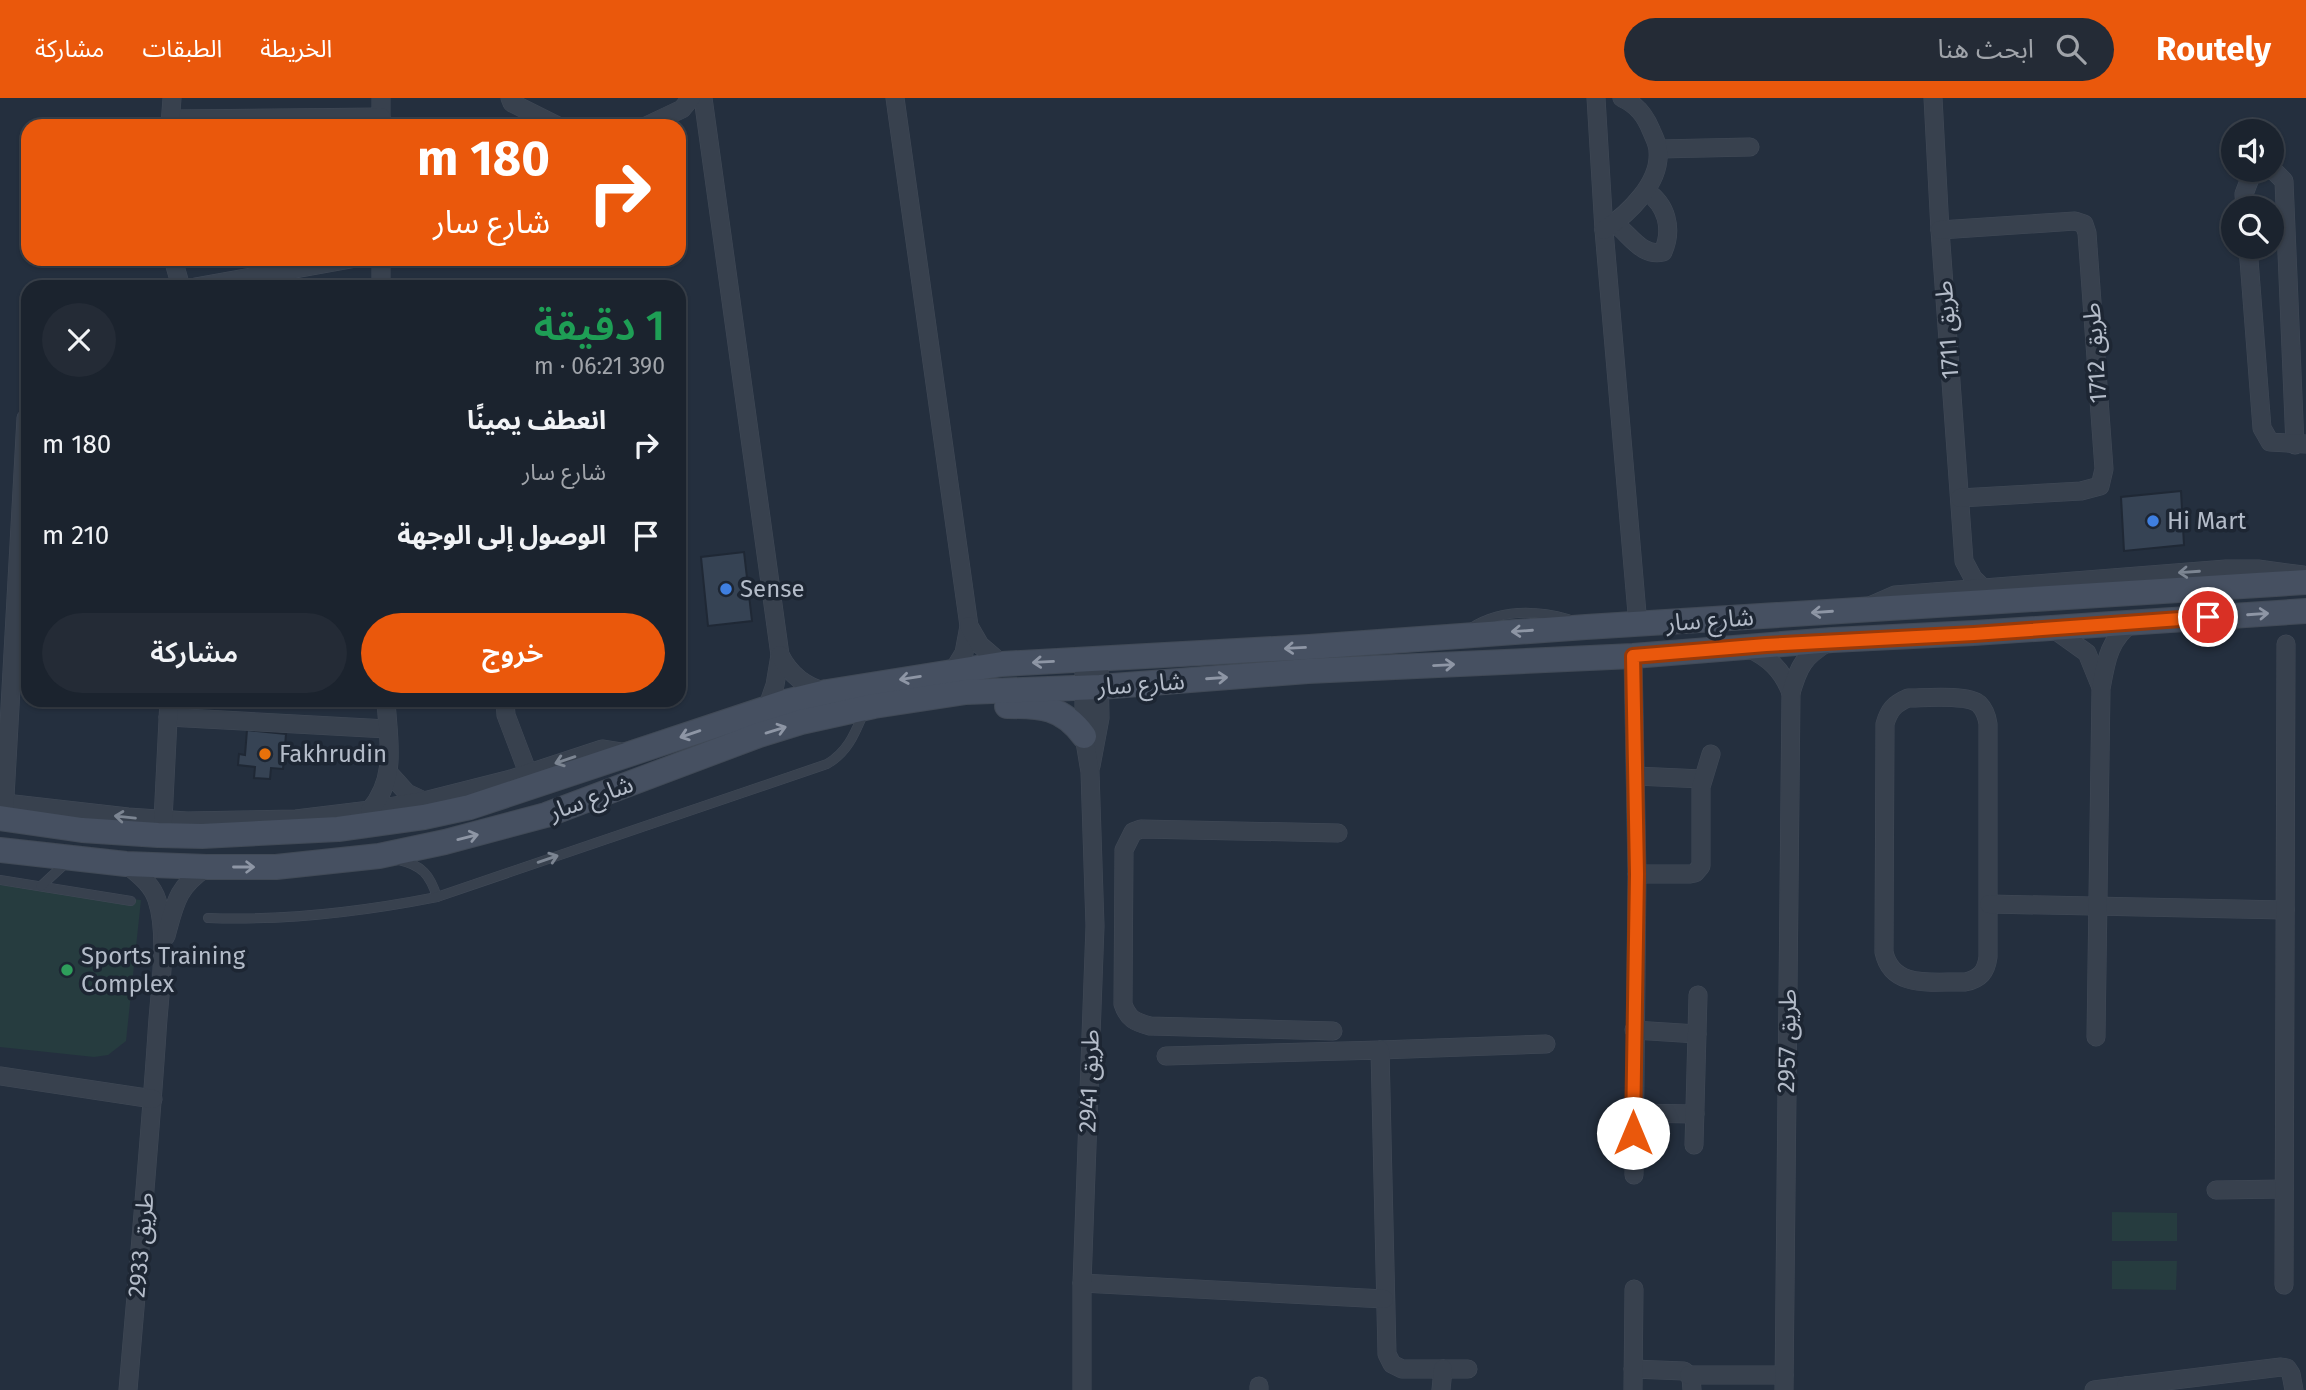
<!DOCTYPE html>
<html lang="ar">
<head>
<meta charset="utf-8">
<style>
	:root { --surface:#1b232e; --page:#242b36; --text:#f1f3f6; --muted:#a0a4aa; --line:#39404a; --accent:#ea580c }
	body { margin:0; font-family:"Fira Sans","Noto Sans Arabic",sans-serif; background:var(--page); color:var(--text); direction:rtl; height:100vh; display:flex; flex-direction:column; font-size:26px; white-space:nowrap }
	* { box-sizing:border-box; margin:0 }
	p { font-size:23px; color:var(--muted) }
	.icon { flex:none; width:38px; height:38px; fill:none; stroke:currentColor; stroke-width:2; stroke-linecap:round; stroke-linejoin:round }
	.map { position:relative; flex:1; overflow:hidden; direction:ltr }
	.panel { position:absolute; left:21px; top:182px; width:665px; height:427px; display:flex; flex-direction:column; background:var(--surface); border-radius:21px; box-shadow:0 2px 5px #0004,0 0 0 2px var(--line); direction:rtl }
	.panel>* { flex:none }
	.banner { position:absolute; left:21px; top:21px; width:665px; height:147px; border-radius:21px; box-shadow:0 2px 5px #0004,0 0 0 2px var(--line); direction:rtl; background:#ea580c; color:#fff; overflow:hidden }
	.tools { position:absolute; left:2221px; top:21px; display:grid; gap:14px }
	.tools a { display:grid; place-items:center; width:63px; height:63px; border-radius:50%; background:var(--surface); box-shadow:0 2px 5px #0004,0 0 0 2px var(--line); font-size:35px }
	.pin { position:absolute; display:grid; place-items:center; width:60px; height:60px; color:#fff; margin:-30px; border:4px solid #fff; border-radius:50%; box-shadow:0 2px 7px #0007 }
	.me { position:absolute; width:77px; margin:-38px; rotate:0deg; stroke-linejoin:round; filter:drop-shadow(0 0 5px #0008) }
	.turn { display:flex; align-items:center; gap:24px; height:147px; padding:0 21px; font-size:32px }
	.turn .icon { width:91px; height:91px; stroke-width:2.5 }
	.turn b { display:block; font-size:49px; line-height:60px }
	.round { display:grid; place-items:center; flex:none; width:74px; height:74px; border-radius:37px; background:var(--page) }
	.headline { display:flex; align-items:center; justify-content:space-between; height:119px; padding:0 21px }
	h1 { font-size:42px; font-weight:600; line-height:52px; color:#1e9e55 }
	.action { display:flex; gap:14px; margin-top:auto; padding:14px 21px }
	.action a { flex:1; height:80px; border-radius:42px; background:var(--accent); color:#fff; font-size:28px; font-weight:600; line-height:80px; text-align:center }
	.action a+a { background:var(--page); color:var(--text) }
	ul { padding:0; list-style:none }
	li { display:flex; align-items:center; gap:21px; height:91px; padding:0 21px }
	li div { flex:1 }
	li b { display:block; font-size:26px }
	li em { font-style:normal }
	header { display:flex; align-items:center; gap:42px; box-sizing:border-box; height:98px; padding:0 35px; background:var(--accent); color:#fff }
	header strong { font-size:33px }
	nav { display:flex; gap:38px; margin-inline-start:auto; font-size:24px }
	.search { width:490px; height:63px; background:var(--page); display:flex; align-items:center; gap:18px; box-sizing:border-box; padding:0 24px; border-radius:38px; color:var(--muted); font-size:26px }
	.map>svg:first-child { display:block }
	.green { fill:#263c3f }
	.building { fill:#364354; stroke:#1f2835; stroke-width:2 }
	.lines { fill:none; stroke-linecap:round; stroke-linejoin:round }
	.lane-casing { stroke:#414a57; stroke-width:10 }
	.street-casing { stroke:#414a57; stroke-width:19 }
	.secondary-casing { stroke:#414a57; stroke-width:26 }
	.lane { stroke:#38414e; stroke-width:9 }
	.street { stroke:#38414e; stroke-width:18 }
	.secondary { stroke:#465061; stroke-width:24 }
	.oneway { stroke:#7c8592 }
	.oneway2 { stroke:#8e96a5 }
	.route-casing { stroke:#983908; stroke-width:18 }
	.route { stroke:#ea580c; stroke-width:12 }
	.shop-dot { fill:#3f7fe0; stroke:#1d2633; stroke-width:2.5 }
	.food-dot { fill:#e8710a; stroke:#1d2633; stroke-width:2.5 }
	.leisure-dot { fill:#2e9e5b; stroke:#1d2633; stroke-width:2.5 }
	.labels { text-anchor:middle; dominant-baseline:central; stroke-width:7; stroke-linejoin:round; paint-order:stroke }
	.street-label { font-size:24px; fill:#b4bcc9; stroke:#1d2633 }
	.poi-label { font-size:24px; fill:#b4bcc9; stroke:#1d2633; text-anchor:start }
</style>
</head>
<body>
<header>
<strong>Routely</strong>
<div class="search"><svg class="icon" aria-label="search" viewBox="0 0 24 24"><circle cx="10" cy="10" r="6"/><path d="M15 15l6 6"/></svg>ابحث هنا</div>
<nav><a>الخريطة</a><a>الطبقات</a><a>مشاركة</a></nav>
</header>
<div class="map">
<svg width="2306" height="1292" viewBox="0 0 2306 1292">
	<rect width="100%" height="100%" fill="#242f3e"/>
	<g class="green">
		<polygon points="0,787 141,802 126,943 108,957 94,959 0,949"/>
		<polygon points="2112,1114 2177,1115 2177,1143 2112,1143"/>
		<polygon points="2112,1163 2177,1163 2176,1192 2112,1191"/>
	</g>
	<g class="building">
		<polygon points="2181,393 2184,447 2124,453 2121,399"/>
		<polygon points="744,454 752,523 708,528 701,459"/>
		<polygon points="247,632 286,636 283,671 271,670 270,681 254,680 255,669 238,667 239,656 245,657"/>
	</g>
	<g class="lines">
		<defs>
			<g id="lane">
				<path d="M 1471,530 C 1501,511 1535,512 1568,521"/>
				<path d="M 399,762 C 422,767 430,777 437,799"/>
				<polyline points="0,782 131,803"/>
				<polyline points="41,788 68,763"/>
				<path d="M 208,820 C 286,823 361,814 437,799 L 827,666 C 848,654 855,635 864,614"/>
			</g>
			<g id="street">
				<polyline points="381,0 381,28"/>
				<polyline points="510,0 512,5 558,28"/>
				<polyline points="703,0 780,557 775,587 767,610"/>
				<polyline points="895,0 969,528 964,555 953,573"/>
				<polyline points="1596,0 1604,132 1638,527"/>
				<polyline points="1933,0 1940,132 1964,463 1973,480 1983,490"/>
				<polyline points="171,21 381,19"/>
				<polyline points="170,28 172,0"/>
				<polyline points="646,28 682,11 691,0"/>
				<polyline points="1659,51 1750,49"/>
				<polyline points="2272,71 2284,83 2295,347"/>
				<polyline points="2245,110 2244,96 2252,75 2268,72"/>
				<path d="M 1614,125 C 1630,136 1641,159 1663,154 C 1673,131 1667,107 1646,93"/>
				<path d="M 1604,132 C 1628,116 1661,85 1658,53 C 1658,46 1654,39 1651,32 C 1645,17 1637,7 1622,0"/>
				<polyline points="1940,132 2075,123 2084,126 2087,135 2104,371 2100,388 2081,393 1960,400"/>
				<polyline points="2248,149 2262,330 2270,344 2306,346"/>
				<polyline points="173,161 181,189"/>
				<polyline points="381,161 381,189"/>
				<polyline points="195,189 351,161"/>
				<polyline points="1872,507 1895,497 2226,471 2258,471 2303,477"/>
				<polyline points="969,528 980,547 1002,566"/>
				<polyline points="2052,530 2087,555 2100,587"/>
				<path d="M 1746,549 C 1769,560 1782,571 1791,595"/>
				<path d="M 780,557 C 790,577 805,589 827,594"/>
				<polyline points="1633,558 1637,776 1634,1077"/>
				<path d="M 1908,600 C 1924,600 1967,596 1979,606 C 1985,612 1987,619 1988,626 L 1988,859 C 1986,874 1980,881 1965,884 C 1934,883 1892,892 1884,854 L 1885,626 C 1889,612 1894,606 1908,600 Z"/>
				<polyline points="505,602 506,617 528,675"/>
				<polyline points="168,619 387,631"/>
				<polyline points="1091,668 1100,620 1099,562"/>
				<polyline points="389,675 407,695 424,703"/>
				<polyline points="1636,678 1702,681"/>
				<polyline points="5,705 128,719 187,723 296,721 370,712 424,703 511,681 602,651 627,655"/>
				<path d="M 370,712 C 398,679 388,642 386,602"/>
				<polyline points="4,717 26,320"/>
				<polyline points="163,722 169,602"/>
				<path d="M 126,766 C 139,777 152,786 157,802 C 169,838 159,897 157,935 C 149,1054 138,1173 128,1292"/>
				<polyline points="1637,776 1690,776 1695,775 1701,768 1701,689 1711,656"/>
				<polyline points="1989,806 2285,812"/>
				<path d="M 166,838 C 175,805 177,789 207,769"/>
				<polyline points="1634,932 1697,936"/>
				<path d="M 1333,933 L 1150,928 C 1135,924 1128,921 1123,906 L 1124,752 L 1133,734 L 1141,731 L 1338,735"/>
				<path d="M 2096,939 L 2101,591 C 2106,562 2109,541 2134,523"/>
				<polyline points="1380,952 1546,946"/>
				<polyline points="1166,958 1380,952 1387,1256 1392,1266 1402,1271 1468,1271"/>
				<polyline points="0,978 153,1001"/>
				<polyline points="1633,1015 1695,1016"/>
				<polyline points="1694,1047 1698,897"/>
				<polyline points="2216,1092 2284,1091"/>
				<polyline points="1082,1185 1384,1201"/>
				<polyline points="2284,1187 2286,546"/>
				<polyline points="1633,1271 1684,1273 1691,1279 1692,1292"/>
				<polyline points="1689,1277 1784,1277"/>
				<polyline points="1082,1292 1082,1185 1095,828 1090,674 1084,638 1084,562"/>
				<polyline points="1259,1292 1259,1288"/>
				<polyline points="1441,1292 1443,1271"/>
				<polyline points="1633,1292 1634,1191"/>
				<path d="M 1784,1292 L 1791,595 C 1799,567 1804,559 1828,544"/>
				<polyline points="2094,1292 2126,1288"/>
				<polyline points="2126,1292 2126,1288 2281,1269 2287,1270 2291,1276 2294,1292"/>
			</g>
			<g id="secondary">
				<path d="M 1007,608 C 1041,608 1062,608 1084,638"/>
				<polyline points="0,720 82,732 158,737 202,738 338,731 424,719 470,709 786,604 827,594 1002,566 1309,549 1586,529 2306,484"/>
				<polyline points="0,752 126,766 207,769 276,769 379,758 445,744 546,717 759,637 801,624 874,608 966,594 1100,589 1308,573 1633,558 1832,542 1974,535 2306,513"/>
			</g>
		</defs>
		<use href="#lane" class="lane-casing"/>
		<use href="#street" class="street-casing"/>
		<use href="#secondary" class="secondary-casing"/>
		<use href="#lane" class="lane"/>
		<use href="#street" class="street"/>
		<use href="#secondary" class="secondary"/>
	</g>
	<defs><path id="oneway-shaft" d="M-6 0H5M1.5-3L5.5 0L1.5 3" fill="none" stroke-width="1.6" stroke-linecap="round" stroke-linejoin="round" transform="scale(1.75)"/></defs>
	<g class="oneway">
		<use href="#oneway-shaft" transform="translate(2189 474) rotate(176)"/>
		<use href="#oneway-shaft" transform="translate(565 662) rotate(161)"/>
		<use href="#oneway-shaft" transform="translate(125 719) rotate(-174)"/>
		<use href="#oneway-shaft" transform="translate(548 761) rotate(-19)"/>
	</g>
	<g class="oneway2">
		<use href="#oneway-shaft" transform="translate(1822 514) rotate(176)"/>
		<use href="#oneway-shaft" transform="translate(2258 516) rotate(-4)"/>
		<use href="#oneway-shaft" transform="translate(1522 533) rotate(176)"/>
		<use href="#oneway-shaft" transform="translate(1295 550) rotate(177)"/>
		<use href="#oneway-shaft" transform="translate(1043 564) rotate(177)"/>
		<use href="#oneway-shaft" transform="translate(1444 567) rotate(-3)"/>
		<use href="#oneway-shaft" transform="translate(910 580) rotate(171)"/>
		<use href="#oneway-shaft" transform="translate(1217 580) rotate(-4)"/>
		<use href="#oneway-shaft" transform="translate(776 632) rotate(-17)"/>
		<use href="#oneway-shaft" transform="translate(690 636) rotate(161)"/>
		<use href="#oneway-shaft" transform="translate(468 739) rotate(-14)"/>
		<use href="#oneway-shaft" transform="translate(244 769)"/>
	</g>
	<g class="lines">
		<defs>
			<polyline id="route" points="1633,1035 1637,776 1633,558 1766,547 1974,536 2208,519"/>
		</defs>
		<use href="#route" class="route-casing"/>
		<use href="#route" class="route"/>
	</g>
	<g class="shop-dot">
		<circle cx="2153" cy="423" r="7"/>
		<circle cx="726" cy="491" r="7"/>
	</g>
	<circle class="food-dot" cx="265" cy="656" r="7"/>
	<circle class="leisure-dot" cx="67" cy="872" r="7"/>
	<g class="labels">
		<g class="street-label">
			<text transform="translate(1947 232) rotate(-94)">طريق 1711</text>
			<text transform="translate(2095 255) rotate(-94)">طريق 1712</text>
			<text transform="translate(1710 522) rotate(-4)">شارع سار</text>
			<text transform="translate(1141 586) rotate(-4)">شارع سار</text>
			<text transform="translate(591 700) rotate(-20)">شارع سار</text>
			<text transform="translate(1787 943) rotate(-89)">طريق 2957</text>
			<text transform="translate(1089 983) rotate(-88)">طريق 2941</text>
			<text transform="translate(141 1147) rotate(-85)">طريق 2933</text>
		</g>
		<g class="poi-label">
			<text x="2167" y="423">Hi Mart</text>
			<text x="740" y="491">Sense</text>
			<text x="279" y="656">Fakhrudin</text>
			<text x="81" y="858">Sports Training<tspan x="81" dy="28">Complex</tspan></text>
		</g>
	</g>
</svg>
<div class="tools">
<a><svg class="icon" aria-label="sound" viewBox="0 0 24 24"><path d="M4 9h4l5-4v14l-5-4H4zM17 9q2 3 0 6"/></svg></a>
<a><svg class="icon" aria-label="search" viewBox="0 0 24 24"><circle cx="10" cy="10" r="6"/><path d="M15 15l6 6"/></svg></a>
</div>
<div class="pin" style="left:2208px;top:519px;background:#d93025"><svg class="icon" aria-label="arrive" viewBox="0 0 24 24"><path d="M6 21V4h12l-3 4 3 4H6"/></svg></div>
<svg class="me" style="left:1633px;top:1035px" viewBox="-20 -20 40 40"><circle r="19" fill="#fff"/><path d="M0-13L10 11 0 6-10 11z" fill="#ea580c"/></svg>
<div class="banner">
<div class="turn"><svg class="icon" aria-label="right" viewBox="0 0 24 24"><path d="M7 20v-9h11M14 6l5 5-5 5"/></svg><div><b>180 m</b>شارع سار</div></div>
</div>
<section class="panel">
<div class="headline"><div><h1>1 دقيقة</h1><p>390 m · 06:21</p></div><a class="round"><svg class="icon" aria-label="close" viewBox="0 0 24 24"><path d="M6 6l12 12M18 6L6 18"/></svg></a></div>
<ul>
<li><svg class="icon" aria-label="right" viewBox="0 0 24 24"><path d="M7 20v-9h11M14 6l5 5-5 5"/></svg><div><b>انعطف يمينًا</b><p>شارع سار</p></div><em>180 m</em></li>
<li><svg class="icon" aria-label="arrive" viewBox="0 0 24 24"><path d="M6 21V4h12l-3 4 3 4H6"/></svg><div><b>الوصول إلى الوجهة</b></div><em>210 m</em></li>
</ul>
<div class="action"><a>خروج</a><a>مشاركة</a></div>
</section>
</div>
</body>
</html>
